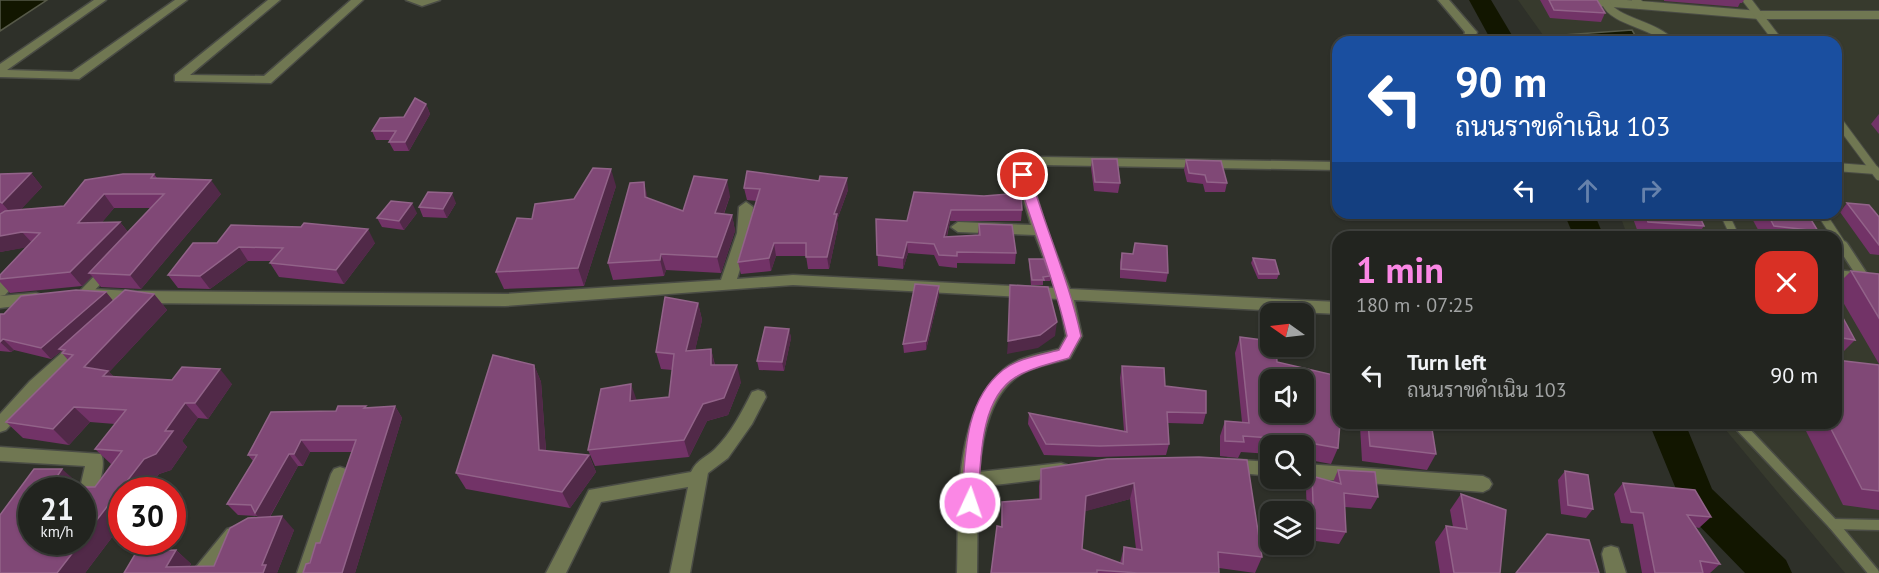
<!DOCTYPE html>
<html lang="en">
<head>
<meta charset="utf-8">
<style>
	:root { --surface:#22241f; --page:#2e302c; --text:#f1f3f6; --muted:#a2a4a4; --line:#3f413d; --accent:#fb87e5 }
	body { margin:0; font-family:"PT Sans",Sarabun,sans-serif; background:var(--page); color:var(--text); height:100vh; display:flex; flex-direction:column; font-size:22px; white-space:nowrap }
	* { box-sizing:border-box; margin:0 }
	p { font-size:20px; color:var(--muted) }
	.icon { flex:none; width:33px; height:33px; fill:none; stroke:currentColor; stroke-width:2; stroke-linecap:round; stroke-linejoin:round }
	.map { position:relative; flex:1; overflow:hidden }
	.drawer { position:absolute; left:1332px; top:231px; width:510px; height:198px; display:flex; flex-direction:column; background:var(--surface); border-radius:18px; box-shadow:0 2px 4px #0004,0 0 0 2px var(--line) }
	.drawer>* { flex:none }
	.banner { position:absolute; left:1332px; top:36px; width:510px; height:183px; border-radius:18px; box-shadow:0 2px 4px #0004,0 0 0 2px var(--line); background:#1a4fa0; color:#fff; overflow:hidden }
	.needle { width:39px; rotate:284deg }
	.controls { position:absolute; left:1260px; top:303px; display:grid; gap:12px }
	.controls a { display:grid; place-items:center; width:54px; height:54px; border-radius:12px; background:var(--surface); box-shadow:0 2px 4px #0004,0 0 0 2px var(--line); font-size:30px }
	.speed { position:absolute; left:18px; top:477px; display:flex; gap:12px; font-size:30px; font-weight:700; text-align:center }
	.speed>* { display:grid; place-content:center; width:78px; height:78px; border-radius:50%; background:var(--surface); box-shadow:0 2px 4px #0004,0 0 0 2px var(--line); line-height:1 }
	.speed small { font-size:15px; font-weight:400 }
	.speed .limit { border:9px solid #d22; background:#fff; color:#111 }
	.pin { position:absolute; display:grid; place-items:center; width:51px; height:51px; color:#fff; margin:-26px; border:3px solid #fff; border-radius:50%; box-shadow:0 2px 6px #0007 }
	.me { position:absolute; width:66px; margin:-33px; rotate:3deg; stroke-linejoin:round; filter:drop-shadow(0 0 4px #0008) }
	.turn { display:flex; align-items:center; gap:21px; height:126px; padding:0 24px; font-size:27px }
	.turn .icon { width:78px; height:78px; stroke-width:2.5 }
	.turn b { display:block; font-size:42px; line-height:51px }
	.lanes { display:flex; align-items:center; height:57px; padding:0 24px; background:#0003; justify-content:center; gap:30px; direction:ltr }
	.lanes .off { opacity:.35 }
	.round { display:grid; place-items:center; flex:none; width:63px; height:63px; border-radius:18px; background:var(--page) }
	.overview { display:flex; align-items:center; justify-content:space-between; height:102px; padding:0 24px }
	h1 { font-size:36px; font-weight:700; line-height:45px; color:var(--accent) }
	ul { padding:0; list-style:none }
	li { display:flex; align-items:center; gap:18px; height:84px; padding:0 24px }
	li div { flex:1 }
	li b { display:block; font-size:22px }
	li em { font-style:normal }
	.map>svg:first-child { display:block }
	.built { fill:#373a2d }
	.water { fill:#121600; stroke:#565948; stroke-width:1.5 }
	.lines { fill:none; stroke-linecap:round; stroke-linejoin:round }
	.river { fill:#121600; fill-rule:evenodd }
	.service-far1-casing { stroke:#4a4c45; stroke-width:10 }
	.service-casing { stroke:#4a4c45; stroke-width:13 }
	.minor-casing { stroke:#4a4c45; stroke-width:3 }
	.service-far1 { stroke:#707752; stroke-width:8 }
	.service { stroke:#707752; stroke-width:10 }
	.minor { fill:#707752; fill-rule:evenodd }
	.wall { fill:#723367; fill-rule:evenodd }
	.shaded-wall { fill:#512948 }
	.building { fill:#804876; stroke:#926389; stroke-width:1.5; fill-rule:evenodd }
	.route { fill:#fb87e5; stroke:#a35895; stroke-width:1.5 }
</style>
</head>
<body>
<div class="map">
<svg width="1879" height="573" viewBox="0 0 1879 573">
	<rect width="100%" height="100%" fill="#2e3029"/>
	<polygon class="built" points="1518,0 1879,0 1879,573 1845,573 1720,423 1836,423 1836,237 1628,237 1619,213 1836,213 1836,42 1548,42"/>
	<g class="water">
		<polygon points="0,0 47,0 0,31"/>
		<polygon points="1632,30 1639,42 1568,42 1564,35"/>
	</g>
	<g class="lines">
		<g class="river">
			<polygon points="1469,0 1491,0 1516,42 1492,42"/>
			<polygon points="1564,213 1594,213 1604,237 1574,237"/>
			<polygon points="1649,423 1685,423 1712,489 1786,560 1792,573 1745,573 1685,511"/>
		</g>
		<defs>
			<g id="service-far1">
				<polyline points="1570,0 1640,5"/>
				<polyline points="1636,0 1640,5 1759,15 1879,15"/>
				<polyline points="1747,0 1779,42"/>
				<path d="M 1606,3 C 1613,21 1656,25 1670,42"/>
				<polyline points="1836,118 1879,176"/>
				<polyline points="1836,167 1875,170"/>
				<polyline points="1724,213 1732,230 1731,237"/>
				<polyline points="1821,213 1844,248"/>
			</g>
			<g id="service">
				<polyline points="1836,275 1864,278 1843,246"/>
				<polyline points="85,293 104,273"/>
				<polyline points="1737,423 1833,524 1874,573"/>
				<polyline points="1833,524 1879,525"/>
			</g>
			<g id="minor">
				<polygon points="94,0 106,0 7,70 72,72 175,0 187,0 79,79 0,77 0,64"/>
				<polygon points="268,0 280,0 190,75 264,76 351,0 363,0 271,83 175,81 175,75"/>
				<polygon points="406,0 440,0 422,6"/>
				<polygon points="1438,0 1449,0 1475,30 1477,32 1474,42 1462,42 1465,32"/>
				<path d="M 1042,157 L 1338,162 L 1338,170 L 1043,165 L 1034,168 L 1030,175 L 1047,230 L 1070,289 L 1338,302 L 1338,314 L 1074,300 L 1082,336 L 1070,358 C 1055,363 1039,365 1025,372 C 990,390 982,437 979,472 L 1061,463 L 1067,465 L 1070,470 L 1067,475 L 1061,477 L 978,487 L 977,573 L 957,573 C 959,512 952,415 1003,370 C 1017,357 1040,354 1059,349 L 1066,336 L 1059,299 L 793,285 L 505,306 L 134,303 L 90,299 L 82,294 L 90,289 L 134,291 L 505,294 L 721,280 L 737,233 L 739,207 L 746,202 L 753,207 L 751,233 L 737,279 L 793,275 L 1055,288 L 1035,235 L 958,232 L 951,227 L 958,222 L 1031,225 L 1016,175 L 1024,162 Z"/>
				<polygon points="18,266 23,267 25,271 23,275 5,295 0,296 0,281 13,267"/>
				<polygon points="36,293 41,295 44,299 41,303 0,308 0,296"/>
				<polygon points="81,339 87,341 89,345 87,349 42,391 6,430 0,432 0,414 30,381 75,341"/>
				<path d="M 758,390 L 764,392 L 766,397 L 752,424 L 728,458 L 708,473 L 690,573 L 670,573 L 688,487 L 601,502 L 566,573 L 546,573 L 589,490 L 691,472 C 697,459 706,458 715,449 C 731,433 742,412 752,392 Z"/>
				<path d="M 0,447 L 101,454 C 106,464 100,484 95,493 L 89,496 L 83,493 L 80,488 L 85,466 L 0,461 Z"/>
				<polygon points="1228,459 1270,462 1270,476 1222,471 1219,466 1222,461"/>
				<polygon points="1304,464 1483,476 1489,479 1492,484 1489,489 1483,492 1304,478"/>
				<polygon points="340,467 346,469 349,474 317,573 297,573 331,474 334,469"/>
				<polygon points="234,527 241,529 243,535 213,573 191,573 227,529"/>
				<polygon points="1611,546 1618,548 1626,573 1606,573 1602,554 1604,548"/>
			</g>
		</defs>
		<use href="#service-far1" class="service-far1-casing"/>
		<use href="#service" class="service-casing"/>
		<use href="#minor" class="minor-casing"/>
		<use href="#service-far1" class="service-far1"/>
		<use href="#service" class="service"/>
		<use href="#minor" class="minor"/>
	</g>
	<g class="wall">
		<polygon points="1540,0 1597,0 1605,13 1601,22 1550,18"/>
		<polygon points="1664,0 1744,0 1742,3 1740,3 1738,7 1664,1"/>
		<polygon points="426,104 430,114 409,151 394,151 389,142 390,140 376,140 372,131 404,117"/>
		<polygon points="1879,114 1879,134 1871,124"/>
		<polygon points="1092,159 1120,183 1118,193 1094,191 1091,168"/>
		<polygon points="1186,160 1227,183 1225,192 1205,192 1203,184 1187,182 1184,170"/>
		<path d="M 31,173 L 42,187 L 21,209 L 64,206 L 154,174 L 157,178 L 221,194 L 141,289 L 101,287 L 92,276 L 82,286 L 10,293 L 0,282 L 0,275 L 26,247 L 0,252 L 0,174 ZM 114,208 L 151,208 L 128,232 L 120,222 L 102,222 Z"/>
		<polygon points="616,186 584,286 504,289 496,272 574,199"/>
		<polygon points="744,188 848,190 837,220 838,227 829,269 808,269 806,256 776,256 771,271 741,274 738,262 757,201 747,200"/>
		<polygon points="914,192 1022,210 1021,221 950,221 947,237 978,235 979,224 1016,253 1015,264 957,263 957,268 939,266 934,255 908,253 903,269 878,266 876,219 907,221"/>
		<polygon points="730,196 724,214 732,215 735,231 721,273 666,270 664,276 613,280 608,263 648,199 683,211"/>
		<polygon points="456,203 447,218 423,217 419,207"/>
		<polygon points="1847,203 1879,217 1879,255 1870,254 1840,212"/>
		<polygon points="417,213 404,230 382,227 377,218"/>
		<polygon points="1631,213 1698,213 1704,226 1696,237 1662,237 1639,235"/>
		<polygon points="1749,213 1807,213 1818,231 1812,237 1762,237"/>
		<polygon points="217,243 375,243 344,284 279,277 270,263 272,261 248,261 210,289 178,288 168,275"/>
		<polygon points="1122,253 1168,273 1166,282 1120,278 1120,262"/>
		<polygon points="1253,258 1279,274 1277,279 1258,279 1251,263"/>
		<polygon points="1029,259 1050,276 1050,281 1043,281 1043,285 1031,285 1029,264"/>
		<polygon points="1851,271 1879,274 1879,364 1836,290 1836,286"/>
		<polygon points="106,292 113,301 154,294 167,310 109,372 114,377 232,384 208,419 198,418 182,441 187,447 171,470 159,474 147,490 122,490 122,524 85,573 0,573 79,484 77,487 95,487 111,464 95,449 115,424 90,422 69,445 23,438 6,422 68,360 62,353 63,352 61,351 51,359 14,350 11,352 0,351 0,314 4,314"/>
		<polygon points="939,295 926,350 904,353 903,344"/>
		<polygon points="698,303 702,320 695,350 711,349 715,365 741,382 728,415 707,421 689,457 595,466 588,450 637,400 669,397 672,370 661,369 656,352"/>
		<polygon points="1836,305 1855,340 1842,353 1836,352"/>
		<polygon points="789,329 791,338 784,371 759,370 757,361"/>
		<path d="M 1240,337 L 1270,341 L 1270,346 L 1276,346 L 1277,362 L 1338,376 L 1338,423 L 1431,423 L 1436,454 L 1427,470 L 1362,461 L 1360,426 L 1340,423 L 1338,448 L 1331,464 L 1304,459 L 1304,446 L 1270,446 L 1270,454 L 1241,452 L 1238,458 L 1220,456 L 1220,436 L 1225,421 L 1242,422 L 1235,353 ZM 1270,380 L 1304,380 L 1304,412 L 1270,412 L 1270,406 L 1264,405 L 1262,394 L 1270,395 Z"/>
		<polygon points="534,365 541,382 546,451 589,455 596,472 570,508 466,489 456,473"/>
		<polygon points="1879,365 1879,510 1843,505 1802,423 1836,423"/>
		<polygon points="1122,366 1165,386 1206,413 1203,424 1168,423 1169,444 1166,455 1098,457 1044,455 1028,424 1029,413 1124,431 1120,378"/>
		<polygon points="395,406 402,418 355,573 303,573 320,543 352,452 310,452 303,466 298,466 270,517 294,530 277,573 124,573 176,550 191,564 189,567 214,566 259,517 257,516 238,515 227,504 253,461 248,455 336,411"/>
		<path d="M 1107,459 L 1262,557 L 1255,573 L 1219,568 L 1219,573 L 991,573 L 1001,527 L 1002,502 L 1039,499 L 1039,486 L 1041,469 ZM 1130,499 L 1136,549 L 1124,547 L 1120,563 L 1082,549 L 1085,511 Z"/>
		<polygon points="1338,470 1378,497 1371,509 1345,507 1346,532 1339,544 1308,540 1306,489 1312,476 1333,482"/>
		<polygon points="1565,471 1593,509 1586,518 1561,514 1558,480"/>
		<polygon points="1623,483 1711,517 1699,528 1695,527 1720,564 1710,573 1642,573 1633,524 1621,523 1614,494"/>
		<polygon points="1461,494 1500,573 1440,573 1435,542 1446,526 1453,527 1450,510"/>
	</g>
	<g class="shaded-wall">
		<polygon points="426,104 430,114 409,151 405,142"/>
		<polygon points="611,169 616,186 584,286 578,268"/>
		<polygon points="31,173 42,187 14,217 2,203"/>
		<polygon points="847,178 848,190 837,220 838,227 829,269 827,257 834,214"/>
		<polygon points="211,180 221,194 141,289 130,275"/>
		<polygon points="727,180 730,196 718,229 715,213"/>
		<polygon points="644,182 648,199 645,197"/>
		<polygon points="452,193 456,203 447,218 443,209"/>
		<polygon points="104,194 114,208 90,237 78,223"/>
		<polygon points="412,203 417,213 404,230 399,221"/>
		<polygon points="951,210 950,221 944,248 944,237"/>
		<polygon points="732,215 735,231 721,273 717,257"/>
		<polygon points="120,222 131,236 89,273 92,276 82,286 70,272"/>
		<polygon points="368,229 375,243 344,284 336,270"/>
		<polygon points="22,232 35,246 0,252 0,236"/>
		<polygon points="907,242 908,253 903,269 903,258"/>
		<polygon points="774,243 776,256 771,271 769,258"/>
		<polygon points="239,247 248,261 210,289 200,276"/>
		<polygon points="661,254 666,270 664,276 660,260"/>
		<polygon points="939,286 939,295 926,350 926,341"/>
		<polygon points="106,292 115,303 59,349 61,351 51,359 41,348"/>
		<polygon points="154,294 167,310 109,372 123,387 84,367"/>
		<polygon points="698,303 702,320 691,368 686,351"/>
		<polygon points="1057,322 1055,336 1038,348 1007,354 1008,341"/>
		<polygon points="789,329 791,338 784,371 782,362"/>
		<polygon points="3,339 14,350 11,352 0,342"/>
		<polygon points="711,349 715,367 711,365"/>
		<polygon points="534,365 541,382 547,467 539,450"/>
		<polygon points="737,365 741,382 728,415 707,421 689,457 684,440 703,404"/>
		<polygon points="220,369 232,384 208,419 195,403"/>
		<polygon points="631,384 637,401 630,401"/>
		<polygon points="185,403 198,418 182,441 187,447 171,470 159,474 147,490 122,490 122,524 85,573 57,573 81,542 82,542 82,539"/>
		<polygon points="395,406 402,418 355,573 342,573"/>
		<polygon points="74,407 90,422 69,445 53,429"/>
		<polygon points="301,440 310,452 303,466 294,454"/>
		<polygon points="289,454 298,466 265,525 255,513"/>
		<polygon points="589,455 596,472 570,508 562,492"/>
		<polygon points="62,469 79,484 74,490 50,487"/>
		<polygon points="1134,483 1130,499 1083,512 1086,496"/>
		<polygon points="282,516 294,530 277,573 263,573 262,565"/>
		<polygon points="176,550 191,564 185,573 166,567"/>
	</g>
	<g class="building">
		<polygon points="1549,0 1597,0 1605,13 1554,10"/>
		<polygon points="415,98 426,104 405,142 389,142 396,131 372,131 380,118 404,117"/>
		<polygon points="1092,159 1117,159 1120,183 1095,182"/>
		<polygon points="1186,160 1221,161 1227,183 1207,182 1205,175 1189,173"/>
		<polygon points="593,168 611,169 578,268 496,272 517,218 532,219 535,204 574,199"/>
		<polygon points="747,171 819,181 820,176 847,178 834,214 837,214 827,257 806,257 806,243 774,243 769,258 738,262 760,189 744,188"/>
		<polygon points="31,173 2,203 0,202 0,174"/>
		<polygon points="123,174 154,174 151,178 211,180 130,275 89,273 164,194 104,194 78,223 120,222 70,272 0,279 0,275 40,233 22,232 0,236 0,214 5,211 64,206 85,180"/>
		<polygon points="694,176 727,180 715,213 732,215 717,257 661,254 660,260 608,263 630,183 644,182 645,197 683,211"/>
		<polygon points="428,192 452,193 443,209 419,207"/>
		<polygon points="914,192 984,196 1021,193 1022,210 951,210 944,237 980,235 979,224 1012,225 1016,253 957,252 957,256 939,255 934,244 907,242 903,258 877,255 876,219 907,221"/>
		<polygon points="391,201 412,203 399,221 377,218"/>
		<polygon points="1847,203 1869,205 1879,217 1879,245"/>
		<polygon points="1645,213 1698,213 1704,226 1648,222"/>
		<polygon points="1767,213 1807,213 1818,231 1774,226"/>
		<polygon points="304,223 368,229 336,270 270,263 283,248 239,247 200,276 168,275 193,243 217,243 231,225 301,227"/>
		<polygon points="1135,243 1167,246 1168,273 1121,269 1122,253 1133,254"/>
		<polygon points="1253,258 1275,260 1279,274 1259,274"/>
		<polygon points="1029,259 1044,259 1050,276 1043,277 1044,280 1032,280"/>
		<polygon points="1851,271 1879,274 1879,318"/>
		<polygon points="915,284 939,286 926,341 903,344"/>
		<polygon points="1010,285 1048,287 1057,322 1040,335 1008,341"/>
		<polygon points="76,290 106,292 41,348 3,339 0,342 0,314 4,314 21,296"/>
		<polygon points="125,290 154,294 84,367 108,371 103,376 172,380 182,367 220,369 195,403 185,403 165,431 173,431 156,454 144,459 82,539 82,490 32,490 32,542 81,542 57,573 0,573 0,515 34,469 62,469 50,487 95,487 122,451 95,449 126,410 74,407 53,429 6,422 73,355 62,353 65,350 59,349"/>
		<polygon points="665,297 698,303 686,351 711,349 711,365 737,365 724,398 703,404 684,440 588,450 601,389 631,384 630,401 669,397 674,354 656,352"/>
		<polygon points="1836,305 1855,340 1836,337"/>
		<polygon points="765,327 789,329 782,362 757,361"/>
		<path d="M 1240,337 L 1270,341 L 1270,346 L 1276,346 L 1277,362 L 1338,376 L 1338,423 L 1340,423 L 1338,448 L 1287,439 L 1243,436 L 1244,442 L 1225,441 L 1225,421 L 1249,423 ZM 1260,378 L 1304,380 L 1304,412 L 1270,412 L 1270,406 L 1264,405 Z"/>
		<polygon points="493,355 534,365 539,450 589,455 562,492 456,473"/>
		<polygon points="1836,360 1879,365 1879,491 1862,489 1828,423 1836,423"/>
		<polygon points="1122,366 1164,368 1165,386 1206,391 1206,413 1167,412 1169,444 1100,446 1046,444 1029,413 1127,432"/>
		<polygon points="338,406 366,406 364,408 395,406 342,573 303,573 306,564 310,563 316,543 320,543 356,440 301,440 294,454 289,454 255,513 251,505 227,504 257,455 248,455 271,412 336,411"/>
		<polygon points="1368,423 1431,423 1436,454 1370,446"/>
		<path d="M 1199,457 L 1247,460 L 1262,557 L 1218,552 L 1219,573 L 1138,573 L 1097,570 L 1097,573 L 991,573 L 997,526 L 1002,527 L 1002,502 L 1041,499 L 1041,469 L 1107,459 ZM 1134,483 L 1142,550 L 1124,547 L 1123,564 L 1082,549 L 1086,496 Z"/>
		<polygon points="1338,470 1375,472 1378,497 1344,493 1346,532 1314,528 1312,476 1341,484"/>
		<polygon points="1565,471 1588,475 1593,509 1568,505"/>
		<polygon points="1623,483 1695,490 1711,517 1687,515 1720,564 1700,561 1703,573 1655,573 1643,513 1631,512"/>
		<polygon points="1461,494 1506,510 1500,573 1454,573 1446,526 1467,529"/>
		<polygon points="282,516 262,565 266,565 263,573 124,573 137,551 176,550 166,567 214,566 230,528 248,518"/>
		<polygon points="1547,534 1589,540 1599,573 1516,573"/>
	</g>
	<path class="route" d="M 1023,171 L 1030,175 C 1046,229 1069,281 1081,336 L 1069,358 C 1051,364 1032,367 1016,377 C 978,400 981,465 978,503 L 976,508 L 964,508 L 962,503 C 965,458 963,402 1003,370 C 1018,358 1041,355 1059,350 L 1067,336 C 1055,281 1033,229 1017,175 Z"/>
</svg>
<div class="controls">
<a><svg class="needle" viewBox="-14 -14 28 28"><path d="M0-13l5 13h-10z" fill="#e53935"/><path d="M0 13l5-13h-10z" fill="#a2a4a4"/></svg></a>
<a><svg class="icon" aria-label="sound" viewBox="0 0 24 24"><path d="M4 9h4l5-4v14l-5-4H4zM17 9q2 3 0 6"/></svg></a>
<a><svg class="icon" aria-label="search" viewBox="0 0 24 24"><circle cx="10" cy="10" r="6"/><path d="M15 15l6 6"/></svg></a>
<a><svg class="icon" aria-label="layers" viewBox="0 0 24 24"><path d="M12 4l9 5-9 5-9-5zM3 14l9 5 9-5"/></svg></a>
</div>
<div class="speed"><div>21<small>km/h</small></div><div class="limit">30</div></div>
<div class="pin" style="left:1023px;top:175px;background:#d93025"><svg class="icon" aria-label="arrive" viewBox="0 0 24 24"><path d="M6 21V4h12l-3 4 3 4H6"/></svg></div>
<svg class="me" style="left:970px;top:503px" viewBox="-20 -20 40 40"><circle r="17" fill="#fb87e5" stroke="#fff" stroke-width="3"/><path d="M0-11L8 9 0 5-8 9z" fill="#fff"/></svg>
<div class="banner">
<div class="turn"><svg class="icon" aria-label="left" viewBox="0 0 24 24"><path d="M17 20v-9H6M10 6l-5 5 5 5"/></svg><div><b>90 m</b>ถนนราขดำเนิน 103</div></div>
<div class="lanes"><svg class="icon" aria-label="left" viewBox="0 0 24 24"><path d="M17 20v-9H6M10 6l-5 5 5 5"/></svg><svg class="icon off" aria-label="ahead" viewBox="0 0 24 24"><path d="M12 20V5M6 11l6-6 6 6"/></svg><svg class="icon off" aria-label="right" viewBox="0 0 24 24"><path d="M7 20v-9h11M14 6l5 5-5 5"/></svg></div>
</div>
<section class="drawer">
<div class="overview"><div><h1>1 min</h1><p>180 m · 07:25</p></div><a class="round" style="background:#d93025;color:#fff"><svg class="icon" aria-label="close" viewBox="0 0 24 24"><path d="M6 6l12 12M18 6L6 18"/></svg></a></div>
<ul>
<li><svg class="icon" aria-label="left" viewBox="0 0 24 24"><path d="M17 20v-9H6M10 6l-5 5 5 5"/></svg><div><b>Turn left</b><p>ถนนราขดำเนิน 103</p></div><em>90 m</em></li>
</ul>
</section>
</div>
</body>
</html>
